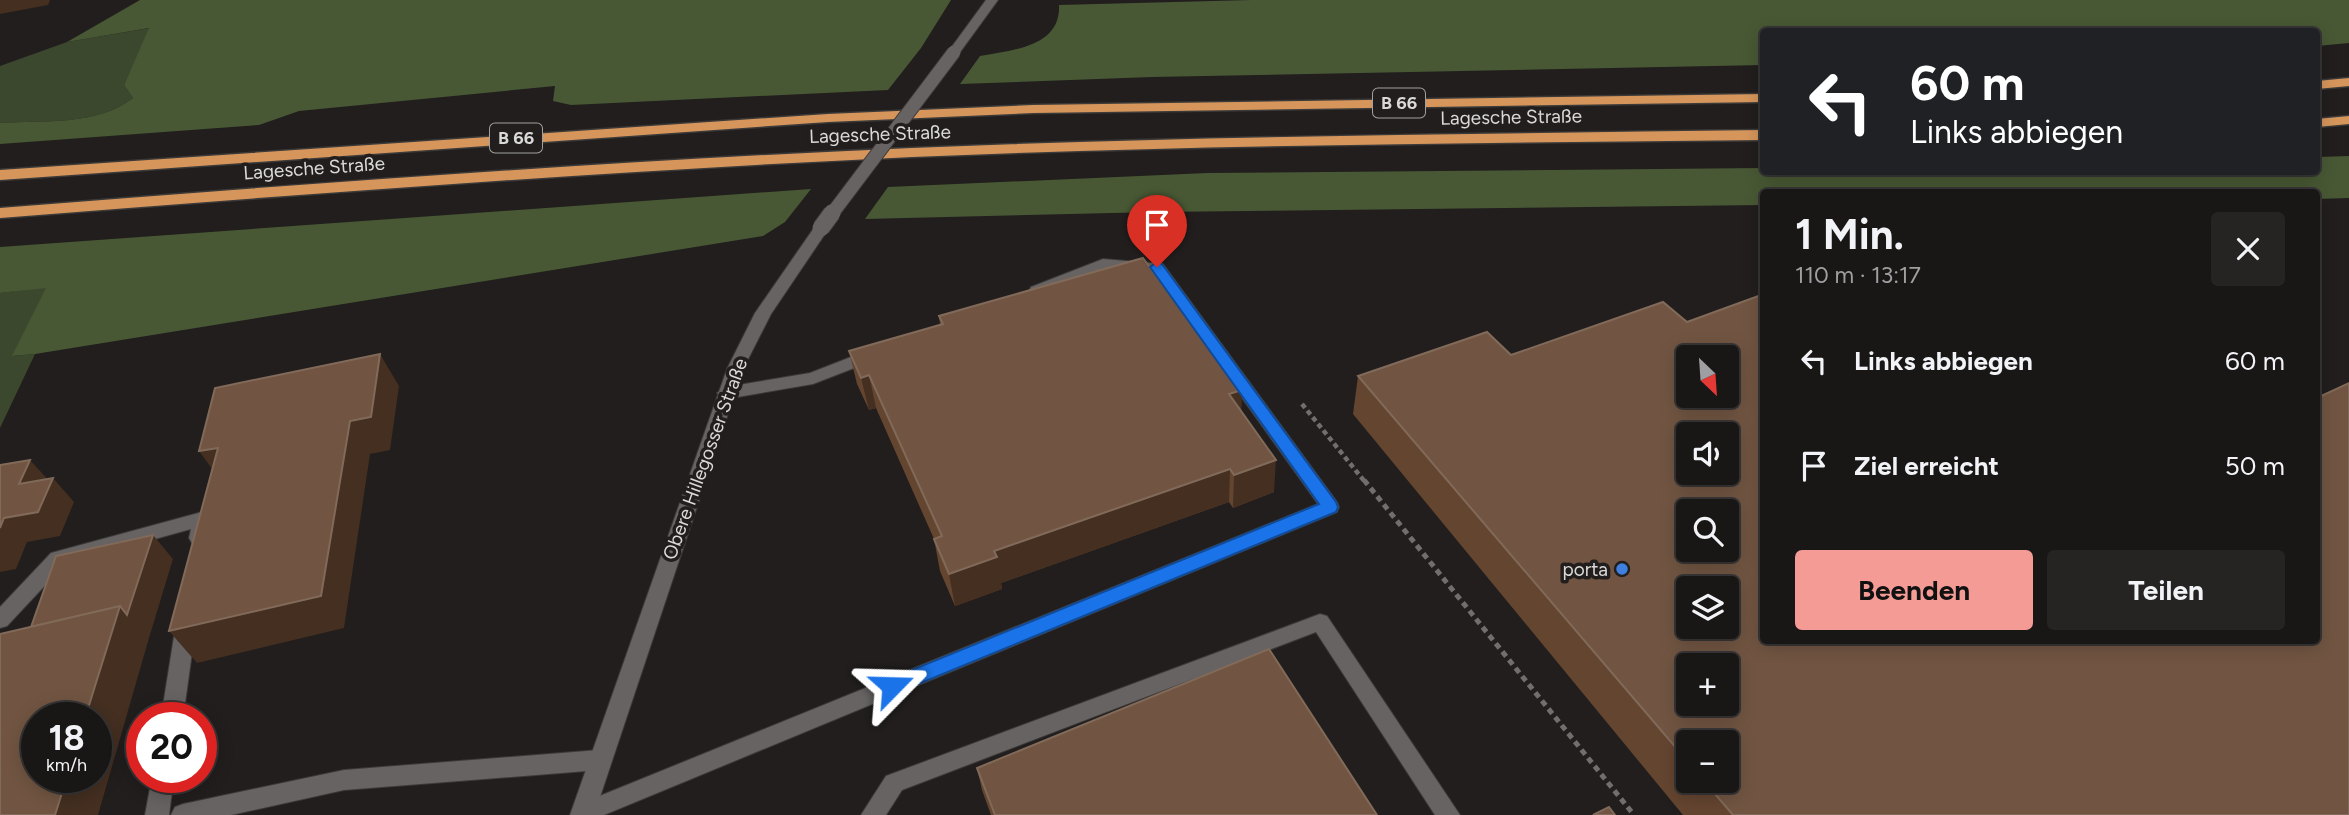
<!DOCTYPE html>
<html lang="de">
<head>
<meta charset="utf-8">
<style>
	:root { --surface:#191616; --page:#262323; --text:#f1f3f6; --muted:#9f9fa1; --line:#373535; --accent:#f59b96 }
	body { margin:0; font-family:Figtree,sans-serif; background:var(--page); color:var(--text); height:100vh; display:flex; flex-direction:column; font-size:26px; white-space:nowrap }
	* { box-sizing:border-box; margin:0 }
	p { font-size:23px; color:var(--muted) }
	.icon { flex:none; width:38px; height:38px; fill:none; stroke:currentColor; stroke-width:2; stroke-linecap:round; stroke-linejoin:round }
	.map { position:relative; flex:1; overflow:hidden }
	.drawer { position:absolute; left:1760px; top:189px; width:560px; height:455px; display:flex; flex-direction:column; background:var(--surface); border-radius:7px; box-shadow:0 4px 18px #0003,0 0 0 2px var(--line) }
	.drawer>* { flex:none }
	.hud { position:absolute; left:1760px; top:28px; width:560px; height:147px; border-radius:7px; box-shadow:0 4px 18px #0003,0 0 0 2px var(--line); background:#202124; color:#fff; overflow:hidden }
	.needle { width:46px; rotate:155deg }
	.buttons { position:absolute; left:1676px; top:345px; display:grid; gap:14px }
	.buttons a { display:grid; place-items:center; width:63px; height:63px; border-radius:7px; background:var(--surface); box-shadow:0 4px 18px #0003,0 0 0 2px var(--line); font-size:35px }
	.speed { position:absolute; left:21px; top:702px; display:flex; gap:14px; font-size:35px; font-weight:700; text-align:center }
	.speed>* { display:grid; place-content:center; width:91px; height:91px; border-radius:50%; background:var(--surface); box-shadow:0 4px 18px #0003,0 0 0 2px var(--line); line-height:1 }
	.speed small { font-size:18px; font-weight:400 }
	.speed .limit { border:10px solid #d22; background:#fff; color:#111 }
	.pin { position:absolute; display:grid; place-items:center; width:60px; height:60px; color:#fff; margin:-72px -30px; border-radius:50% 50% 50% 0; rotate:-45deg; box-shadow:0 0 7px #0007 }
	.pin .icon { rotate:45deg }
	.me { position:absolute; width:77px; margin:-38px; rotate:68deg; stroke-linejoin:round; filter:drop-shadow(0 0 5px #0008) }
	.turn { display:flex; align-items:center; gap:24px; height:147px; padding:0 35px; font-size:32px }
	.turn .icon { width:91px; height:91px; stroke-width:2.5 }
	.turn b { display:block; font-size:49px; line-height:60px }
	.round { display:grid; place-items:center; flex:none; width:74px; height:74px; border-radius:7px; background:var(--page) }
	.summary { display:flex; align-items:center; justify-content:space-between; height:119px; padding:0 35px }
	h1 { font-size:42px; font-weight:700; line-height:52px }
	.action { display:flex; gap:14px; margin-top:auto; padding:14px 35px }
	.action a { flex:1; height:80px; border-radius:7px; background:var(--accent); color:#111; font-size:28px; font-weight:700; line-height:80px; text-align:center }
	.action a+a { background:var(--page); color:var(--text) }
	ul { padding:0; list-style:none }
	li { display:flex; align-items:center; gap:21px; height:105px; padding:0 35px }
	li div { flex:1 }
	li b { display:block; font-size:26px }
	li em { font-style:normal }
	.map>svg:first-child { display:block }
	.green { fill:#3c482e }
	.forest { fill:#485834 }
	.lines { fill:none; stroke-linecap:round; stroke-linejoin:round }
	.service-casing { stroke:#3c3a39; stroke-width:2 }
	.minor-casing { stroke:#3c3a39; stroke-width:2 }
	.trunk-casing { stroke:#3c3a39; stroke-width:3 }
	.path-far1 { stroke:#716f6e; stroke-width:4.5; stroke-dasharray:5 3.5; stroke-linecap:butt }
	.path { stroke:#716f6e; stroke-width:5; stroke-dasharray:6 4.5; stroke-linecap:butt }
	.service { fill:#666362; fill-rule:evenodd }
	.minor { fill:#666362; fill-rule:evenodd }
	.trunk { fill:#d6965b; fill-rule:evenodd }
	.minor-bridge-far1-casing { stroke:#3c3a39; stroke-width:15; stroke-linecap:butt }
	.minor-bridge-casing { stroke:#3c3a39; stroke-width:19; stroke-linecap:butt }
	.minor-bridge-far1 { stroke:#666362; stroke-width:13 }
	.minor-bridge { stroke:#666362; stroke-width:17 }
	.wall { fill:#644530; fill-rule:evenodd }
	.shaded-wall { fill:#442f21 }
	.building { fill:#715542; stroke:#816a59; stroke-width:2; fill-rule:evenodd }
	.route { fill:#1a73e8; stroke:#114b97; stroke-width:2 }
	.shop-dot { fill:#3f7fe0; stroke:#211e1d; stroke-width:2.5 }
	.labels { text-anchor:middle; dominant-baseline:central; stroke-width:7; stroke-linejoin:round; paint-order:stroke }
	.shield { fill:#211e1d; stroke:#a2a19f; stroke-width:2 }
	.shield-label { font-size:18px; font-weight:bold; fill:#dad9d7 }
	.street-label { font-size:19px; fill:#dad9d7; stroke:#211e1d }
	.poi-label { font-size:19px; fill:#dad9d7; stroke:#211e1d; text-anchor:end }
</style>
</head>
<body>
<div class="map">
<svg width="2349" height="815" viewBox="0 0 2349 815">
	<rect width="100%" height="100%" fill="#211e1d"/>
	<g class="green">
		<path d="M 150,28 L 124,85 L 133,98 C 97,126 44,120 0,123 L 0,66 L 67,42 Z"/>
		<polygon points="47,287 13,356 35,354 0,428 0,293"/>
	</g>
	<g class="forest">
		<path d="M 140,0 L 951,0 L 921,48 L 888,90 L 571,105 L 553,101 L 555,86 L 299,111 L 259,125 L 0,144 L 0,123 C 44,120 97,126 133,98 L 124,85 L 149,28 L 67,42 Z"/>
		<path d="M 1251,0 L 2349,0 L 2349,43 L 2317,46 L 2317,32 L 1764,32 L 1764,65 L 1152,77 L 960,84 L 980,56 C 1012,50 1061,47 1059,5 Z"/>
		<polygon points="2349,156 2349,198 2317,199 2317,192 1764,192 1764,205 1155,212 865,219 888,187 1207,173 1764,168 1764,172 2317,172 2317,157"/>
		<polygon points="811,189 785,222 763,236 35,354 12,356 46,288 0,293 0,247"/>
	</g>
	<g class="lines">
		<defs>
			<g id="service">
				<polygon points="1103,259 1163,264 1337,502 1339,507 1337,512 604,815 572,815 575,806 1318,504 1152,272 1105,269 1043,295 1031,295 1029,291 1031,287"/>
				<polygon points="874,348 882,354 880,358 813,384 726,399 717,393 726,387 810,373"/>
				<polygon points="202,512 209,514 212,519 206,543 192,543 189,538 191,529 65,564 7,626 0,628 0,607 51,553"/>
				<polygon points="1320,614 1327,616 1460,815 1435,815 1316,632 902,790 886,815 861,815 886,776"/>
				<polygon points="186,616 193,618 196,624 183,718 161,718 176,624 179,618"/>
				<polygon points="599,750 607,753 610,760 607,767 599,770 344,790 231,815 171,815 175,807 183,804 344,770"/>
				<polygon points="152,777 174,777 169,815 145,815"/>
			</g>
			<g id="minor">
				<polygon points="986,0 998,0 958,55 950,55 948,52"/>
				<polygon points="821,223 829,228 771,314 743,369 594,815 570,815 727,369 755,313 816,225"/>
			</g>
			<g id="trunk">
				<polygon points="2349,78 2349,86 2317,89 2317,81"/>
				<polygon points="1764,94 1764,102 1033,113 828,122 0,180 0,170 828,114 1033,105"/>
				<polygon points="2349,116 2349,124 2317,127 2317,119"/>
				<path d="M 1764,130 L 1764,140 C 1480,143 1196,145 912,157 C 608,171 304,194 0,218 L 0,208 C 304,184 608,161 912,148 C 1196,136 1480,134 1764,130 Z"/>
			</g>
		</defs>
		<use href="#service" class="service-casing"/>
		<use href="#minor" class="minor-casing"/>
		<use href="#trunk" class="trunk-casing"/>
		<polyline class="path-far1" points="1302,404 1365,482"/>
		<polyline class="path" points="1364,480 1634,815"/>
		<use href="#service" class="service"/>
		<use href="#minor" class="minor"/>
		<use href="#trunk" class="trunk"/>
		<defs>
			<polyline id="minor-bridge-far1" points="831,215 954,52"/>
			<polyline id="minor-bridge" points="821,228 832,213"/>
		</defs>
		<use href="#minor-bridge-far1" class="minor-bridge-far1-casing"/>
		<use href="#minor-bridge" class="minor-bridge-casing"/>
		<use href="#minor-bridge-far1" class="minor-bridge-far1"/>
		<use href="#minor-bridge" class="minor-bridge"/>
	</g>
	<g class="wall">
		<polygon points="939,316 1241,411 1274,492 1233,508 1229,502 1001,583 1002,589 955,606 940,571 934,539 876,408 869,410 857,384 849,351 940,325"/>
		<path d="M 1687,322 L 2349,815 L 1683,815 L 1353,414 L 1358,376 L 1511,355 ZM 1689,742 L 1727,780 L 1689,780 Z"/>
		<polygon points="977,768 1377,815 991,815 982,790"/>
	</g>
	<g class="shaded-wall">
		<polygon points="0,0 50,0 48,5 0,14"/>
		<polygon points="380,354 399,386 390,450 370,454 344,628 197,663 169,631"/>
		<polygon points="869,375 876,408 869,410 861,378"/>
		<polygon points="1242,390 1241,422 1229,394"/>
		<polygon points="218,448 223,484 199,451"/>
		<polygon points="30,460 51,483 53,478 74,502 60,536 27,542 16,569 0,572 0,528"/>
		<polygon points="1276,460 1274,492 1233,508 1234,475"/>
		<polygon points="1230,469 1229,502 1001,583 1002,589 955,606 949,574 994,551"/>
		<polygon points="153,535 173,559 149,638 98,815 55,815 67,777 96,777 96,718 85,718 120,606"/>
	</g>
	<g class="building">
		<polygon points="1143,258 1242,390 1229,394 1276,460 1234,475 1230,469 994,551 997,557 949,574 934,539 942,536 869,375 861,378 849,351 943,324 939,316"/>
		<path d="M 1764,294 L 1764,640 L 2317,640 L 2317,398 L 2349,383 L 2349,815 L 1733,815 L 1703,780 L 1727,780 L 1727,742 L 1689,742 L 1689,763 L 1358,376 L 1487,332 L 1511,355 L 1663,302 L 1687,322 ZM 1689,357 L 1727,357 L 1727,396 L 1689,396 ZM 1689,434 L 1727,434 L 1727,472 L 1689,472 ZM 1689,511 L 1727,511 L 1727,550 L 1689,550 ZM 1689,588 L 1727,588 L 1727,626 L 1689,626 ZM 1689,665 L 1727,665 L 1727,704 L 1689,704 Z"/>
		<polygon points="380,354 371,417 350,421 321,596 169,631 218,448 199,451 215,388"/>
		<polygon points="30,460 19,484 53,478 38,512 4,518 0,528 0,465"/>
		<polygon points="153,535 127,615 120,606 31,627 56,556"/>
		<polygon points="120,606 85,718 37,718 37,777 67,777 55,815 0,815 0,634"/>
		<polygon points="1269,649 1377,815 995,815 977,768"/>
		<polygon points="1609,807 1615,815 1593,815"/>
	</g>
	<polygon class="route" points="1157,262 1162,264 1336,502 1338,507 1336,512 899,692 885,692 882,686 885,681 1319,504 1150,267"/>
	<circle class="shop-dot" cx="1622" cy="569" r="7"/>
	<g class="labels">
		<g class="shield">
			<rect x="1373" y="88.5" width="52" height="29" rx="5"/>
			<rect x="490" y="123.5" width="52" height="29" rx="5"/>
		</g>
		<g class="shield-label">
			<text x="1399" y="103">B 66</text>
			<text x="516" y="138">B 66</text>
		</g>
		<g class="street-label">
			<text transform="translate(1511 117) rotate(-1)">Lagesche Straße</text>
			<text transform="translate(880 134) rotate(-2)">Lagesche Straße</text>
			<text transform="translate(314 168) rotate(-4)">Lagesche Straße</text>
			<text transform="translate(705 459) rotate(-70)">Obere Hillegosser Straße</text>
		</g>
		<g class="poi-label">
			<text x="1608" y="569">porta</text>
		</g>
	</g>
</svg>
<div class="buttons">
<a><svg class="needle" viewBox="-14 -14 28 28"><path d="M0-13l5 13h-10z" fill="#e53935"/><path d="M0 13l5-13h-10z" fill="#9f9fa1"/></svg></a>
<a><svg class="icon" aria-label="sound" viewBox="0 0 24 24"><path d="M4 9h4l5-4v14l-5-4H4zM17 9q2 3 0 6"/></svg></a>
<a><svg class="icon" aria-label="search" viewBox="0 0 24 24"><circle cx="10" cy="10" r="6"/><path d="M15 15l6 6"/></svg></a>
<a><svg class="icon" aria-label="layers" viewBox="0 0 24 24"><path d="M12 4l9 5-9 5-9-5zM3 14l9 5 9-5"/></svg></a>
<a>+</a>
<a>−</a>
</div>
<div class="speed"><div>18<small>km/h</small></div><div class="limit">20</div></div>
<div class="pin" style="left:1157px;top:267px;background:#d93025"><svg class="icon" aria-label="arrive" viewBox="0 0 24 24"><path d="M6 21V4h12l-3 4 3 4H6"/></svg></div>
<svg class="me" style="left:892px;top:686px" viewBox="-20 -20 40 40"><path d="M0-17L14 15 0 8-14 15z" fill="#1a73e8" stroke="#fff" stroke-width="4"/></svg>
<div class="hud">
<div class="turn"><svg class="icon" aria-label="left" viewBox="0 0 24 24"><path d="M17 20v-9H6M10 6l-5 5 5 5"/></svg><div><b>60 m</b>Links abbiegen</div></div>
</div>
<section class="drawer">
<div class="summary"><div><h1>1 Min.</h1><p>110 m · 13:17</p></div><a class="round"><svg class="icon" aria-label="close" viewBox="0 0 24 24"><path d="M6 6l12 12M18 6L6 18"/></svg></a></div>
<ul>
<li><svg class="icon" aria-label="left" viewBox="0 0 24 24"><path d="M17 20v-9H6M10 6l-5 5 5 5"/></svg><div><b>Links abbiegen</b></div><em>60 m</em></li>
<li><svg class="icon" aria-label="arrive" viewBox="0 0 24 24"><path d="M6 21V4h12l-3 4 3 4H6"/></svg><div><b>Ziel erreicht</b></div><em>50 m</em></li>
</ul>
<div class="action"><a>Beenden</a><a>Teilen</a></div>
</section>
</div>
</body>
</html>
